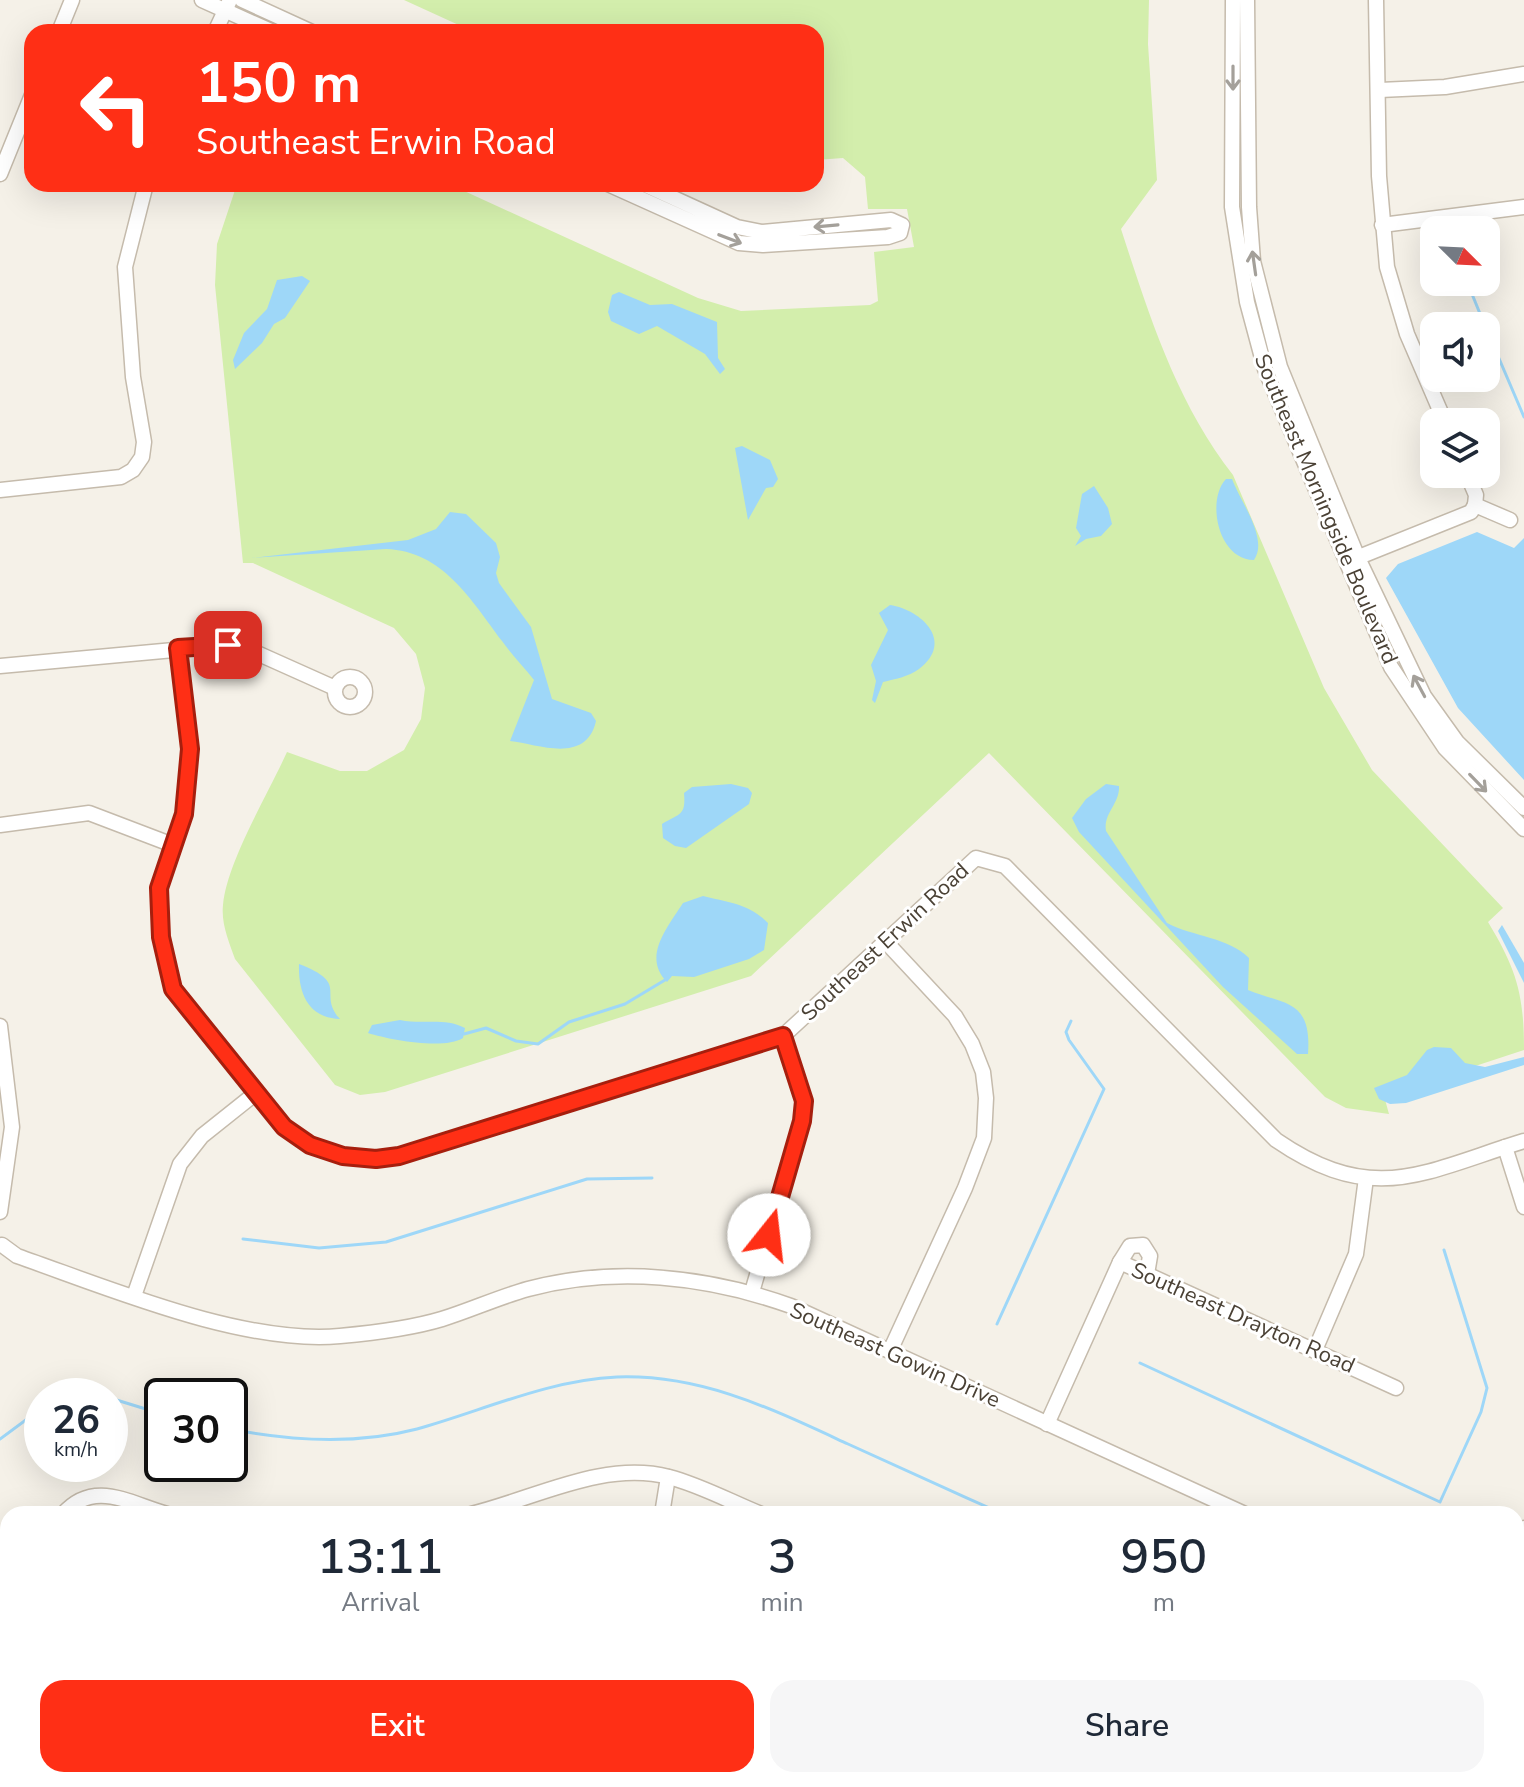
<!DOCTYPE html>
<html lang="en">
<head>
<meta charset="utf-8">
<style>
	:root { --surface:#fff; --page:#f6f6f7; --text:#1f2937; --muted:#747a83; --accent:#ff2f15 }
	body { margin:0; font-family:"Nunito Sans",sans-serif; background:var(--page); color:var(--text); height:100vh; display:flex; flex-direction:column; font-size:30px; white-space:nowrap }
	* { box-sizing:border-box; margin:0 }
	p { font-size:26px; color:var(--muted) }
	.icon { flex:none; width:44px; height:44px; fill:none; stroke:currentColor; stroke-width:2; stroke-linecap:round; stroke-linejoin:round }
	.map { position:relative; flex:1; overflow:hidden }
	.side { position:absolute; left:0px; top:1506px; width:1524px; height:282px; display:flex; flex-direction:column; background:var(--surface); border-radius:24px 24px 0 0; box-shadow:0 8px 32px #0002 }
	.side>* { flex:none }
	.top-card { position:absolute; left:24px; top:24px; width:800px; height:168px; border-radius:24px; box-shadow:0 8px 32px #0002; background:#ff2f15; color:#fff; overflow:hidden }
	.needle { width:52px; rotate:114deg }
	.fabs { position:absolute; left:1420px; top:216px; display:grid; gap:16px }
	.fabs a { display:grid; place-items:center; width:80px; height:80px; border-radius:16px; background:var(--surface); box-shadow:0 8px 32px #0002; font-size:40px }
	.speed { position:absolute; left:24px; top:1378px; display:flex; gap:16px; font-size:40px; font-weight:700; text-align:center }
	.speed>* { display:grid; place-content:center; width:104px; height:104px; border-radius:50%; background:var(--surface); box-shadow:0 8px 32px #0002; line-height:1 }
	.speed small { font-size:20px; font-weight:400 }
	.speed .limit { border:4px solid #111; border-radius:12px; background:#fff; color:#111 }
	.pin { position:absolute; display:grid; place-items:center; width:68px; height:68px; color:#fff; margin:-34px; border-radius:16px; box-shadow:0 4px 12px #0006 }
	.me { position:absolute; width:88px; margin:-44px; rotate:16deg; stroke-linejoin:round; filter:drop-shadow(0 0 6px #0008) }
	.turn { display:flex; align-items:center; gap:28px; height:168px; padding:0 40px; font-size:36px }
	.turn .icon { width:104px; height:104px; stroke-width:2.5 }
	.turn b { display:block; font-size:56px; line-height:68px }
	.eta { display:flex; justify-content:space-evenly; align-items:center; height:136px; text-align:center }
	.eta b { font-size:48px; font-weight:600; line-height:56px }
	.cta { display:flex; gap:16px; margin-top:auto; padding:16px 40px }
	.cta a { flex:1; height:92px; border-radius:24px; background:var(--accent); color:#fff; font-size:32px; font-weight:600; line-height:92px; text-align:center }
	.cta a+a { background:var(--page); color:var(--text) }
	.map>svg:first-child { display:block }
	.green { fill:#d3eeac }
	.water { fill:#9ed7f8 }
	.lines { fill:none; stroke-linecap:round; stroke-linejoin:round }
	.stream { stroke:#9ed7f8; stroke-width:3 }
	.minor-casing { stroke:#c5bbac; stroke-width:17 }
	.minor { stroke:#fff; stroke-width:14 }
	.oneway { stroke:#a4a09a }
	.route-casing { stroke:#a61f0e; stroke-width:20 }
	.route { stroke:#ff2f15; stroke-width:14 }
	.labels { text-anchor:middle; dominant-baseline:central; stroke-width:6; stroke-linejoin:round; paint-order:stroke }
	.street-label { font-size:22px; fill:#4a4135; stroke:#fff }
</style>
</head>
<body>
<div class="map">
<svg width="1524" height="1787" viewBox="0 0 1524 1787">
	<rect width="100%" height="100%" fill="#f5f1e8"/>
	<path class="green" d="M 404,0 L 1149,0 L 1148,44 L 1157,180 L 1121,229 C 1149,315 1176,402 1233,475 L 1324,688 L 1372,770 L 1503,908 L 1488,922 C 1517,970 1524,995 1524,1050 L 1384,1096 L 1389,1114 L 1346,1108 L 1325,1097 L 989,753 L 751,976 L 385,1092 L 360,1095 L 335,1085 L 235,959 C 229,942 221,924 223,905 C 227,862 268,794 287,752 L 340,771 L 367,771 L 404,750 L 421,719 L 425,688 L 416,654 L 394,628 L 253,563 L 243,563 L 215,285 L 217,244 L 237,184 L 449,184 L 698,298 L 741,311 L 870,305 L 878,301 L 874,252 L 914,247 L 907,209 L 868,209 L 865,177 L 843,158 L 816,160 L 816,32 L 474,32 Z"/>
	<g class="water">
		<polygon points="302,276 310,281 285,318 274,324 262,343 235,369 233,360 244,333 267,309 277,280"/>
		<polygon points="619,292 650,305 672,304 717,322 718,358 725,369 720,374 705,354 657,326 639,334 611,321 608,312 612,295"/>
		<polygon points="742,446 770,460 778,479 773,487 766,488 748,520 735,448"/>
		<path d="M 1226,479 L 1232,479 C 1240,501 1269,539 1254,560 C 1218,560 1206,500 1226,479 Z"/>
		<polygon points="1094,486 1108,508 1112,524 1101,536 1086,539 1075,546 1081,536 1076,528 1082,494"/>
		<path d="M 450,512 L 466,514 L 496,543 L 500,557 L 496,573 L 499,583 L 531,627 L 552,699 L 591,713 L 596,721 C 586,765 538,744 510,741 L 534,680 C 524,667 512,655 502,641 C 471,600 443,551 386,549 L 251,558 L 408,540 L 436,529 Z"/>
		<polygon points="1477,532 1514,548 1524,538 1524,780 1458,708 1386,578 1398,564"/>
		<path d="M 890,605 C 922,610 955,642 919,669 C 908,677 895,679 883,682 L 875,703 L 872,700 L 876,681 L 871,665 L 888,630 L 879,613 Z"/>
		<path d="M 731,784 L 748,788 L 752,793 L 749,804 L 686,848 L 675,846 L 663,838 L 662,824 C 680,813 686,816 684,793 L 692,787 Z"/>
		<path d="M 1106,784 L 1119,786 C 1120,804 1103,813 1106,831 L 1167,923 C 1194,937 1228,937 1249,958 L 1248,990 C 1284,1005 1312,999 1308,1054 L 1297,1054 L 1223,987 L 1079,832 L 1072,818 L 1086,799 Z"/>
		<path d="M 703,896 C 727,902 750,904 768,923 L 764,950 L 749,959 L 694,977 L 672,976 L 667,982 C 642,957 667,928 683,903 Z"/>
		<polygon points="1502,925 1524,963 1524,983 1498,931"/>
		<path d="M 299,964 C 351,984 317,993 340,1019 C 309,1018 298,994 299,964 Z"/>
		<path d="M 400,1020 C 423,1025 444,1017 465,1028 L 463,1038 C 444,1050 390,1040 368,1033 L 372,1025 Z"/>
		<polygon points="1434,1047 1451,1048 1465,1063 1485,1067 1524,1057 1524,1065 1406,1103 1390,1104 1379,1099 1374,1088 1407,1075 1427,1050"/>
	</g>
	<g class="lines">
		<g class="stream">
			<polyline points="1472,294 1485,326"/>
			<polyline points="1486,328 1524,417"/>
			<polyline points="464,1034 486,1028 516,1041 538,1044 569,1022 625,1004 665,980"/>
			<polyline points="243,1239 319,1248 386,1242 587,1179 652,1178"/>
			<polyline points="997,1324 1104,1089 1069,1040 1066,1032 1071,1021"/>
			<polyline points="1140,1363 1440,1502 1481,1412 1487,1388 1444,1250"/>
			<polyline points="75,1396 99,1396"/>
			<polyline points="110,1398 162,1414"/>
			<path d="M 230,1429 C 291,1441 356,1445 417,1429 C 482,1411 548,1380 617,1377 C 701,1374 772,1409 848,1444 C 899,1467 951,1491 1003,1514"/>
			<polyline points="0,1439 42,1408"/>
			<polyline points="1516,1747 1524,1751"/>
			<polyline points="801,1787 805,1780"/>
		</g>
		<defs>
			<g id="minor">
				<polyline points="202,0 273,32"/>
				<polyline points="242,0 312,32"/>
				<polyline points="1233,0 1232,207 1247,302 1265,369 1391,667 1445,748 1524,829"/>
				<polyline points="1247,0 1249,207 1253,261 1280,367 1358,558 1424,696 1457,742 1524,808"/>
				<polyline points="1376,0 1379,176 1387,267 1407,334 1445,422"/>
				<polyline points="59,32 72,0"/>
				<polyline points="215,32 230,0"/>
				<polyline points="1380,90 1445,87 1524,74"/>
				<polyline points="0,174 32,95"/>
				<polyline points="608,184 739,243 763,245 888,237 900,233 902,225 891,220 762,232 737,227 643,184"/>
				<polyline points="1382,225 1524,207"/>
				<polyline points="1467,474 1476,495 1475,505"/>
				<polyline points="0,490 121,477 133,470 142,457 144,442 133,377 125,267 146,184"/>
				<polyline points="1475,505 1510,520"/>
				<polyline points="1349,561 1471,512 1475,505"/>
				<path d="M 178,648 L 190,749 L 184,814 L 159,888 L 161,937 L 173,989 L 284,1127 L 310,1145 L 343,1156 L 376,1159 L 399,1156 L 783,1036 L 976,858 L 1005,866 L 1276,1140 C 1374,1207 1423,1172 1524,1141"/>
				<polyline points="0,666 228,645 250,650 335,688"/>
				<circle cx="350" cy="692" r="15"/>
				<polyline points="0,825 89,813 173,845"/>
				<polyline points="886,942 955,1016 972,1044 983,1072 986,1098 984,1138 965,1188 890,1351"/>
				<polyline points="0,1026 12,1127 0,1212"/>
				<polyline points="1505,1147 1524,1207"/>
				<path d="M 2,1245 L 17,1256 C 109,1288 243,1345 340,1336 C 373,1333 409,1329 442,1319 C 471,1310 499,1297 528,1289 C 615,1266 707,1276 791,1306 L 1245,1514"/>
				<polyline points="1120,1262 1130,1246 1143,1245 1150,1256 1147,1274"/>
				<polyline points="752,1292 802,1121 804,1101 783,1036"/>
				<polyline points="134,1296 180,1164 202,1136 256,1093"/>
				<polyline points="1315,1350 1356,1254 1366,1178"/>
				<polyline points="1047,1424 1120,1262 1396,1388"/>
				<path d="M 63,1514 C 94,1479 128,1503 167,1514"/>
				<path d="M 471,1514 C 534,1499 603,1460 669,1477 C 700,1485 731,1502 761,1514"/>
				<polyline points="662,1514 668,1477"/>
				<polyline points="1516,1546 1524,1528"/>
				<polyline points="0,1605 8,1589"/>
				<polyline points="1516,1637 1524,1641"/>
				<polyline points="0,1690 8,1691"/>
				<polyline points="618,1780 633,1787"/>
				<polyline points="984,1780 1000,1787"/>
				<polyline points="1353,1780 1368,1787"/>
				<polyline points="377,1787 380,1780"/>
				<polyline points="544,1787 547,1780"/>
				<polyline points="715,1787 718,1780"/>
			</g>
		</defs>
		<use href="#minor" class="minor-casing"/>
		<use href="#minor" class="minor"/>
	</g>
	<defs><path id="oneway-shaft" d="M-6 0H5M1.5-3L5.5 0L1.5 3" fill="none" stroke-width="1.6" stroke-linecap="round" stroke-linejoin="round" transform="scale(2)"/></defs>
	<g class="oneway">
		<use href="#oneway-shaft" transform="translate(1233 78) rotate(90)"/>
		<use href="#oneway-shaft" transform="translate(826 226) rotate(175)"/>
		<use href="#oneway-shaft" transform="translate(730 239) rotate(21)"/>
		<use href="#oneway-shaft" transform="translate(1254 263) rotate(-98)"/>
		<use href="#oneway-shaft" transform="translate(1419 686) rotate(-118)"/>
		<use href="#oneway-shaft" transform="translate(1478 783) rotate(46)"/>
	</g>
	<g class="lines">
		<defs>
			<polyline id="route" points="228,645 178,648 190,749 184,814 159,888 161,937 173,989 284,1127 310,1145 343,1156 376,1159 399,1156 783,1036 804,1101 802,1121 769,1235"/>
		</defs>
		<use href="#route" class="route-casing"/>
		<use href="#route" class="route"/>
	</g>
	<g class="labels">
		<g class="street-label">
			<text transform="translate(1326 509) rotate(67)">Southeast Morningside Boulevard</text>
			<text transform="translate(885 942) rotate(-43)">Southeast Erwin Road</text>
			<text transform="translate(1243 1318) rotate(24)">Southeast Drayton Road</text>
			<text transform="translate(895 1355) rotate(24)">Southeast Gowin Drive</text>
		</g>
	</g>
</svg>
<div class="fabs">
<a><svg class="needle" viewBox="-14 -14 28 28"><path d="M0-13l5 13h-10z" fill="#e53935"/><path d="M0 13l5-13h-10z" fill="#747a83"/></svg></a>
<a><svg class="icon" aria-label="sound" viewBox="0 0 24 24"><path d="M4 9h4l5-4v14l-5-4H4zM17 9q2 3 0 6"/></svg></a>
<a><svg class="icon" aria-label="layers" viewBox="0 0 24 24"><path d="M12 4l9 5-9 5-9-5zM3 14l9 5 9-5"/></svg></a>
</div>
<div class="speed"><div>26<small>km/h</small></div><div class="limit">30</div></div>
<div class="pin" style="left:228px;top:645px;background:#d93025"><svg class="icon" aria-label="arrive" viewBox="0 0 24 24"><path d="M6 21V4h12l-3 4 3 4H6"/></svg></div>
<svg class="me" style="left:769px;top:1235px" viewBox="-20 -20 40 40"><circle r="19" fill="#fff"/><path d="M0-13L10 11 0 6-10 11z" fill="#ff2f15"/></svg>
<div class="top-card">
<div class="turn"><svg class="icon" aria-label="left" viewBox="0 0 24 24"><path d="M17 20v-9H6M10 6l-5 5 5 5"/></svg><div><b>150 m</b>Southeast Erwin Road</div></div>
</div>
<section class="side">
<div class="eta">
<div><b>13:11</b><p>Arrival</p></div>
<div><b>3</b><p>min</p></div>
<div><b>950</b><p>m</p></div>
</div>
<div class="cta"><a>Exit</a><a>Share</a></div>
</section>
</div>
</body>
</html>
